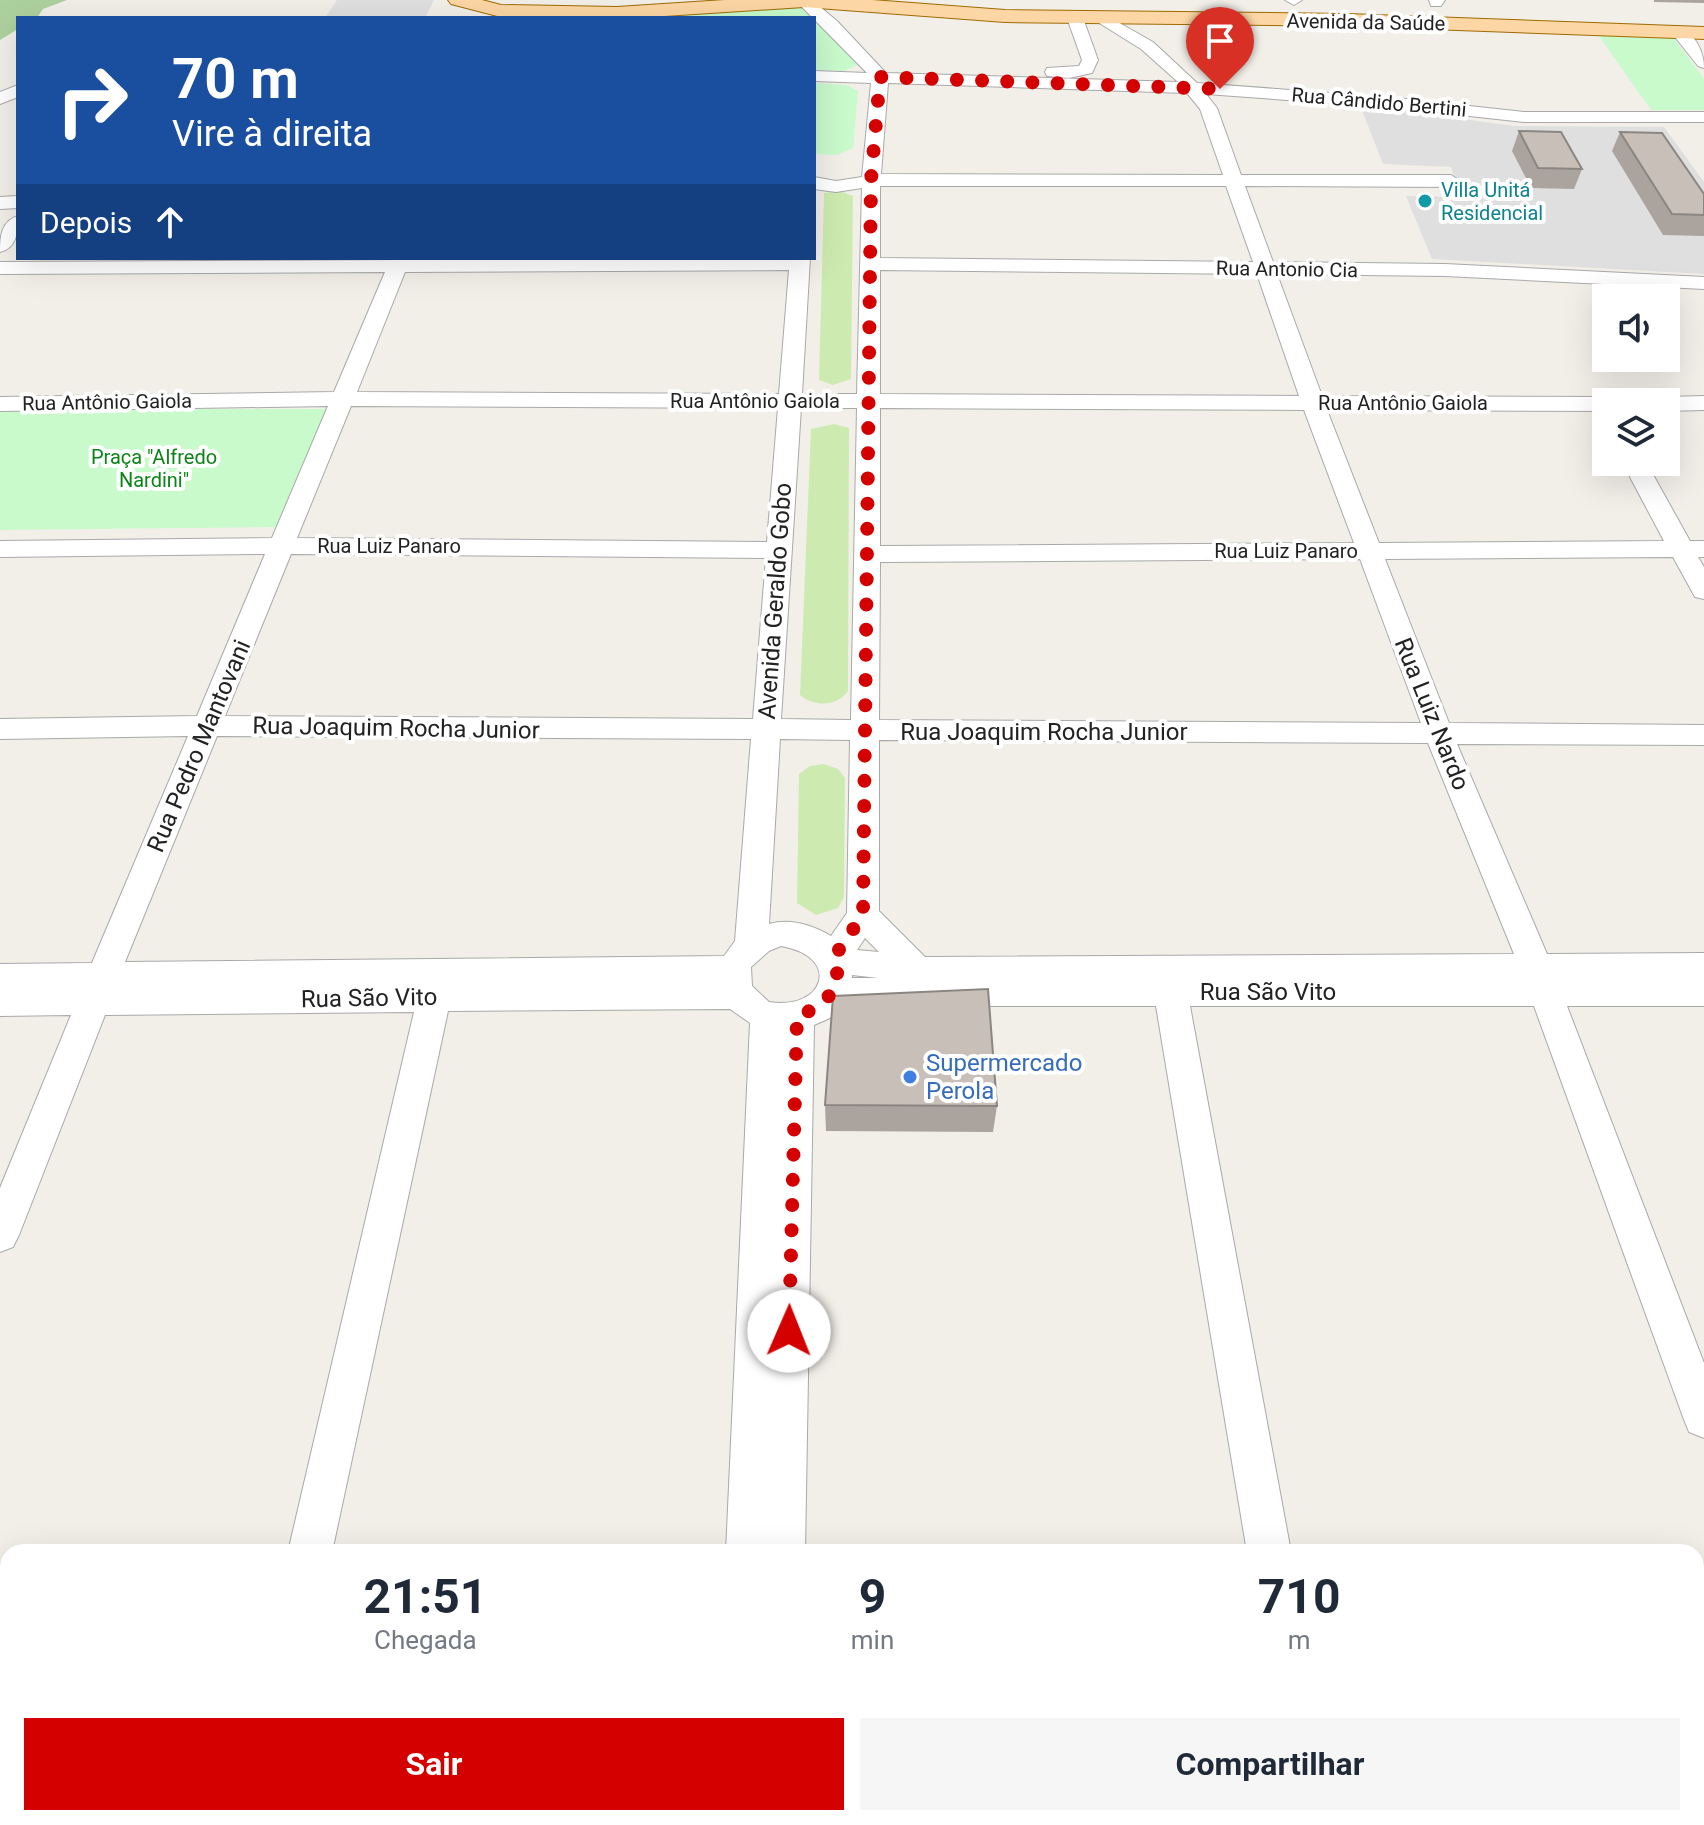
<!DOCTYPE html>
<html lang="pt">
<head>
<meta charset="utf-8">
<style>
	:root { --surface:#fff; --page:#f6f6f7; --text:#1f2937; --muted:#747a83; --accent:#d40000 }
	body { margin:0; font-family:Roboto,sans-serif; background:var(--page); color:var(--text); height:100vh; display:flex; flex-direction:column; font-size:30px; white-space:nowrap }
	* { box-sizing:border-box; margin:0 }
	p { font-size:26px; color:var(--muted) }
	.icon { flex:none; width:44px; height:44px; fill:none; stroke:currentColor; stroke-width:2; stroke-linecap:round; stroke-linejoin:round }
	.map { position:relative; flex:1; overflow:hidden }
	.panel { position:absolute; left:0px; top:1544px; width:1704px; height:282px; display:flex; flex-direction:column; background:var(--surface); border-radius:24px 24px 0 0; box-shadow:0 8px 32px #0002 }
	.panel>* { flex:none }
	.hud { position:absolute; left:16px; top:16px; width:800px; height:244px; border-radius:0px; box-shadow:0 8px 32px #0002; background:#1a4fa0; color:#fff; overflow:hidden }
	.controls { position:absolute; left:1592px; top:284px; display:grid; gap:16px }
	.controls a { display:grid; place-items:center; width:88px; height:88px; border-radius:0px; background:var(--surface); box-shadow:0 8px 32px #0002; font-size:40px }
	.pin { position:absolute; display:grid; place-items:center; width:68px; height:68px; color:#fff; margin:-82px -34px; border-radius:50% 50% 50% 0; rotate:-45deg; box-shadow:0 0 8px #0007 }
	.pin .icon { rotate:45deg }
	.me { position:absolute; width:88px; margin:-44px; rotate:1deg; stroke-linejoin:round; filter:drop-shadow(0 0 6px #0008) }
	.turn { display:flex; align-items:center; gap:28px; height:168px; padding:0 24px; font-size:36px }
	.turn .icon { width:104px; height:104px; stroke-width:2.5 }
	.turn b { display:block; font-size:56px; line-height:68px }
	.then { display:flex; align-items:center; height:76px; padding:0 24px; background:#0003; gap:16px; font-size:30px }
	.eta { display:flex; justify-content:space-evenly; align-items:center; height:136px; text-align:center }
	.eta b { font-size:48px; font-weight:700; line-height:56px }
	.action { display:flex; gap:16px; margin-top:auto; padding:16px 24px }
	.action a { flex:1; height:92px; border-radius:0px; background:var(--accent); color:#fff; font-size:32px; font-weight:700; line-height:92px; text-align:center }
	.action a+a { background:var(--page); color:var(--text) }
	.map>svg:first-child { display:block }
	.residential { fill:#e0dfdf }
	.grass { fill:#cdebb0 }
	.forest { fill:#add19e }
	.park { fill:#c8facc }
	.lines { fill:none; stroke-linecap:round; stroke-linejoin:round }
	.minor-casing { stroke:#a9a9a9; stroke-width:2 }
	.major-casing { stroke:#a06b00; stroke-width:2 }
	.minor { fill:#fff; fill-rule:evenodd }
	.major { fill:#fcd6a4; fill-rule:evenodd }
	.wall { fill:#aba49e }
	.building { fill:#c7bfb8; stroke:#8b8681; stroke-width:2 }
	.route { stroke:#d40000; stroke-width:14; stroke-dasharray:0 25.2 }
	.culture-dot { fill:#0f9aa8; stroke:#fff; stroke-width:3 }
	.shop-dot { fill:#3f7fe0; stroke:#fff; stroke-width:3 }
	.labels { text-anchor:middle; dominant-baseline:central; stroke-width:8; stroke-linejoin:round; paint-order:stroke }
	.far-street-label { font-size:20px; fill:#222; stroke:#fff }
	.far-culture-label { font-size:20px; fill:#0d838f; stroke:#fff; text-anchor:start }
	.far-park-label { font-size:20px; fill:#0c8416; stroke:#fff }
	.street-label { font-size:24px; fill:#222; stroke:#fff }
	.shop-label { font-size:24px; fill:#366cbe; stroke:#fff; text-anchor:start }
</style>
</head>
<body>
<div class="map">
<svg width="1704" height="1825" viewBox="0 0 1704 1825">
	<rect width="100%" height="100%" fill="#f2efe9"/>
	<g class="residential">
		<polygon points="337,0 434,0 425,18 325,18"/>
		<polygon points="1360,105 1514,126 1664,127 1704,182 1704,274 1432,259 1406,196 1461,197 1451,167 1383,164"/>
	</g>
	<g class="grass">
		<polygon points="840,191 853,196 851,379 833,385 819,380 824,193"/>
		<path d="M 834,424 L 849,428 L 848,691 C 837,707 814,707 800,695 L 811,429 Z"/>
		<polygon points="824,764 838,769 845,778 844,897 838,908 816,915 797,903 799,774 810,766"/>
	</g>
	<polygon class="forest" points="0,0 67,0 43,9 37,18 18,18 18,29 0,40"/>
	<g class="park">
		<polygon points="801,7 806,10 860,64 844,71 814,70 814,18 598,18"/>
		<polygon points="1599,36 1674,38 1704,79 1704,110 1651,110"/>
		<polygon points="814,83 846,85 858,91 853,148 837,155 814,154"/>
		<polygon points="0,409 332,409 286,527 0,530"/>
	</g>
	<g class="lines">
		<defs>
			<g id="minor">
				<path d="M 795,0 L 812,0 L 837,21 L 886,73 L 1178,82 L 1141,49 L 1096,21 L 1094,18 L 1102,13 L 1153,42 L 1197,83 L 1397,98 L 1524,112 L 1704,112 L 1704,122 L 1524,122 L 1397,108 L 1206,94 L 1217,108 L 1241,175 L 1451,175 L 1460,181 L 1451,187 L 1245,186 L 1273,262 L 1445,264 L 1704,277 L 1704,289 L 1445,276 L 1277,274 L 1322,396 L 1606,397 L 1616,402 L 1606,402 L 1606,411 L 1327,410 L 1379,543 L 1664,541 L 1622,462 L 1646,462 L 1690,541 L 1704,541 L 1704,557 L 1698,557 L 1704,567 L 1704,599 L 1695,597 L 1673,557 L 1385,559 L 1449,723 L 1704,725 L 1704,745 L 1457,744 L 1547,954 L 1704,953 L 1704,1006 L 1567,1006 L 1704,1363 L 1704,1438 L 1689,1432 L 1683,1417 L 1534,1006 L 1190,1006 L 1291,1552 L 1247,1552 L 1156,1006 L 841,1006 L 830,1018 L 814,1025 L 805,1552 L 726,1552 L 750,1023 L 730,1009 L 448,1011 L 332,1552 L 288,1552 L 414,1012 L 105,1015 L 19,1235 L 13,1247 L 0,1252 L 0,1188 L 71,1015 L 0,1016 L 0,964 L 92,963 L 188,736 L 0,739 L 0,719 L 197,716 L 265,554 L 0,557 L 0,541 L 272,538 L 328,406 L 0,411 L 0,397 L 334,392 L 385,272 L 0,274 L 0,262 L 810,258 L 802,394 L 857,394 L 862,188 L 836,192 L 814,189 L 814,177 L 836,181 L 862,177 L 871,83 L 814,81 L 814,71 L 867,73 ZM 888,83 L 1187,93 L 1200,109 L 1223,175 L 881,174 ZM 880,186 L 1226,186 L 1253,262 L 880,258 ZM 789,270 L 779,394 L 357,392 L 405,272 ZM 880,270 L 1257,274 L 1299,396 L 880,394 ZM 351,406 L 778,408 L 767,542 L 297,538 ZM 801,408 L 857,408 L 851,720 L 781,719 ZM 880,408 L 1304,410 L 1354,543 L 880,546 ZM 291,554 L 766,558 L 753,719 L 225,716 ZM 1360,559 L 1421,723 L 879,720 L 880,562 ZM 217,736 L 751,739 L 735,941 L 724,956 L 125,962 ZM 780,739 L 850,740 L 847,913 L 831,936 C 812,925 790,918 769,924 ZM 879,740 L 1428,743 L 1514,954 L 925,957 L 879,911 ZM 865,938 L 879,952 L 857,950 ZM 781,946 C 843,957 824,1011 769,1002 L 752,986 L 751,967 L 769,951 ZM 852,975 L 878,978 L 852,978 Z"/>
				<polygon points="1285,0 1302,0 1294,5"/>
				<polygon points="1429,0 1445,0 1441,6 1431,6"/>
				<polygon points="1075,13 1083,18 1098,60 1092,73 1069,78 1047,76 1045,72 1047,68 1079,66 1082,60 1067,18"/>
				<path d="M 1679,27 C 1695,34 1704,51 1704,68 L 1698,66 L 1671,32 Z"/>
				<polygon points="18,85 18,97 0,104 0,92"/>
				<polygon points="18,196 18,208 0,209 0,197"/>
				<path d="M 18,216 C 18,231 17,248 0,252 C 0,237 1,221 18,216 Z"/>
				<polygon points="1704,396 1704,410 1666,411 1666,402 1656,402 1666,397"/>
				<rect x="1696" y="1717" width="8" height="48"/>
				<rect x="0" y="1736" width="8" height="48"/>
				<polygon points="228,1818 276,1818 275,1825 227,1825"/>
				<polygon points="714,1818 800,1818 800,1825 713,1825"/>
				<polygon points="1292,1818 1340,1818 1341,1825 1293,1825"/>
			</g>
			<polygon id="major" points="448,0 482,0 501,5 617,7 725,0 872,0 1005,10 1348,14 1704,27 1704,39 1348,26 1005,22 804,7 634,18 501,17 451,4"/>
		</defs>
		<use href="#minor" class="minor-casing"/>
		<use href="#major" class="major-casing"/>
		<use href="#minor" class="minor"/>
		<use href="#major" class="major"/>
	</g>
	<g class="wall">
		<polygon points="1654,0 1704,0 1704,3 1654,2"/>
		<polygon points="1519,131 1582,169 1574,189 1531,188 1512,151"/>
		<polygon points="1620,132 1704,194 1704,236 1663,235 1612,151"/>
		<polygon points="825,1105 997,1106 993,1132 826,1131"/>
	</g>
	<g class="building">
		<polygon points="1519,131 1561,132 1582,169 1538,168"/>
		<polygon points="1620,132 1662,133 1704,194 1704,215 1672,214"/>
		<polygon points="988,989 997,1106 825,1105 833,996"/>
	</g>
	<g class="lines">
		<path class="route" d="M 789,1331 L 797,1016 C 825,1007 845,987 834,957 L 863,915 L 871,180 L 880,77 L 1220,89"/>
	</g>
	<circle class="culture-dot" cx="1425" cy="201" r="8"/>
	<circle class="shop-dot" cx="910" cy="1077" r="8"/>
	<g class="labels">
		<g class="far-street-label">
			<text transform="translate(1366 22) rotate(1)">Avenida da Saúde</text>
			<text transform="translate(1379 102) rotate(5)">Rua Cândido Bertini</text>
			<text transform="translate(1287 269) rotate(1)">Rua Antonio Cia</text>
			<text x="755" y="401">Rua Antônio Gaiola</text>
			<text transform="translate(107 402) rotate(-1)">Rua Antônio Gaiola</text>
			<text x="1403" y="403">Rua Antônio Gaiola</text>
			<text x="389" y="546">Rua Luiz Panaro</text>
			<text x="1286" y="551">Rua Luiz Panaro</text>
		</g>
		<g class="far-culture-label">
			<text x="1441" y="190">Villa Unitá<tspan x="1441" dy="23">Residencial</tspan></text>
		</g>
		<g class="far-park-label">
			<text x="154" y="457">Praça "Alfredo<tspan x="154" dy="23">Nardini"</tspan></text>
		</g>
		<g class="street-label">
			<text transform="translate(775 601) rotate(-86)">Avenida Geraldo Gobo</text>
			<text transform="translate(1432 714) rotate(68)">Rua Luiz Nardo</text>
			<text transform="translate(396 728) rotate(1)">Rua Joaquim Rocha Junior</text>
			<text x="1044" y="732">Rua Joaquim Rocha Junior</text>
			<text transform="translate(199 746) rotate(-67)">Rua Pedro Mantovani</text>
			<text x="1268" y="992">Rua São Vito</text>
			<text transform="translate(369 998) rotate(-1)">Rua São Vito</text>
		</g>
		<g class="shop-label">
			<text x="926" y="1063">Supermercado<tspan x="926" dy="28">Perola</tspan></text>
		</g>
	</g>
</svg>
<div class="controls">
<a><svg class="icon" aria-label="sound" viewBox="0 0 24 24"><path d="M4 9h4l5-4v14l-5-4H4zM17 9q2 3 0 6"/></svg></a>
<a><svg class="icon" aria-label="layers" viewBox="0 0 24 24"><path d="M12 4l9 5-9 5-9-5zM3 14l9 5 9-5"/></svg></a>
</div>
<div class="pin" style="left:1220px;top:89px;background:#d93025"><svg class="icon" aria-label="arrive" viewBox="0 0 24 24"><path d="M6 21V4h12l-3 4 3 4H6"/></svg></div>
<svg class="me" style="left:789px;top:1331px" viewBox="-20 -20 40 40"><circle r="19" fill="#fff"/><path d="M0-13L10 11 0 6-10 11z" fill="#d40000"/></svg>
<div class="hud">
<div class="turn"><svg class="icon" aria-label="right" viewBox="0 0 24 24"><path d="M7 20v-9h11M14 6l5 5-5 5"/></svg><div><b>70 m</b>Vire à direita</div></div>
<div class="then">Depois<svg class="icon" aria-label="ahead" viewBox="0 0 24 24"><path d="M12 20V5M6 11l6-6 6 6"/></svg></div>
</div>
<section class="panel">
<div class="eta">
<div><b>21:51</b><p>Chegada</p></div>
<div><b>9</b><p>min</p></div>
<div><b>710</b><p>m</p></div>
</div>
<div class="action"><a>Sair</a><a>Compartilhar</a></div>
</section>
</div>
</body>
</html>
